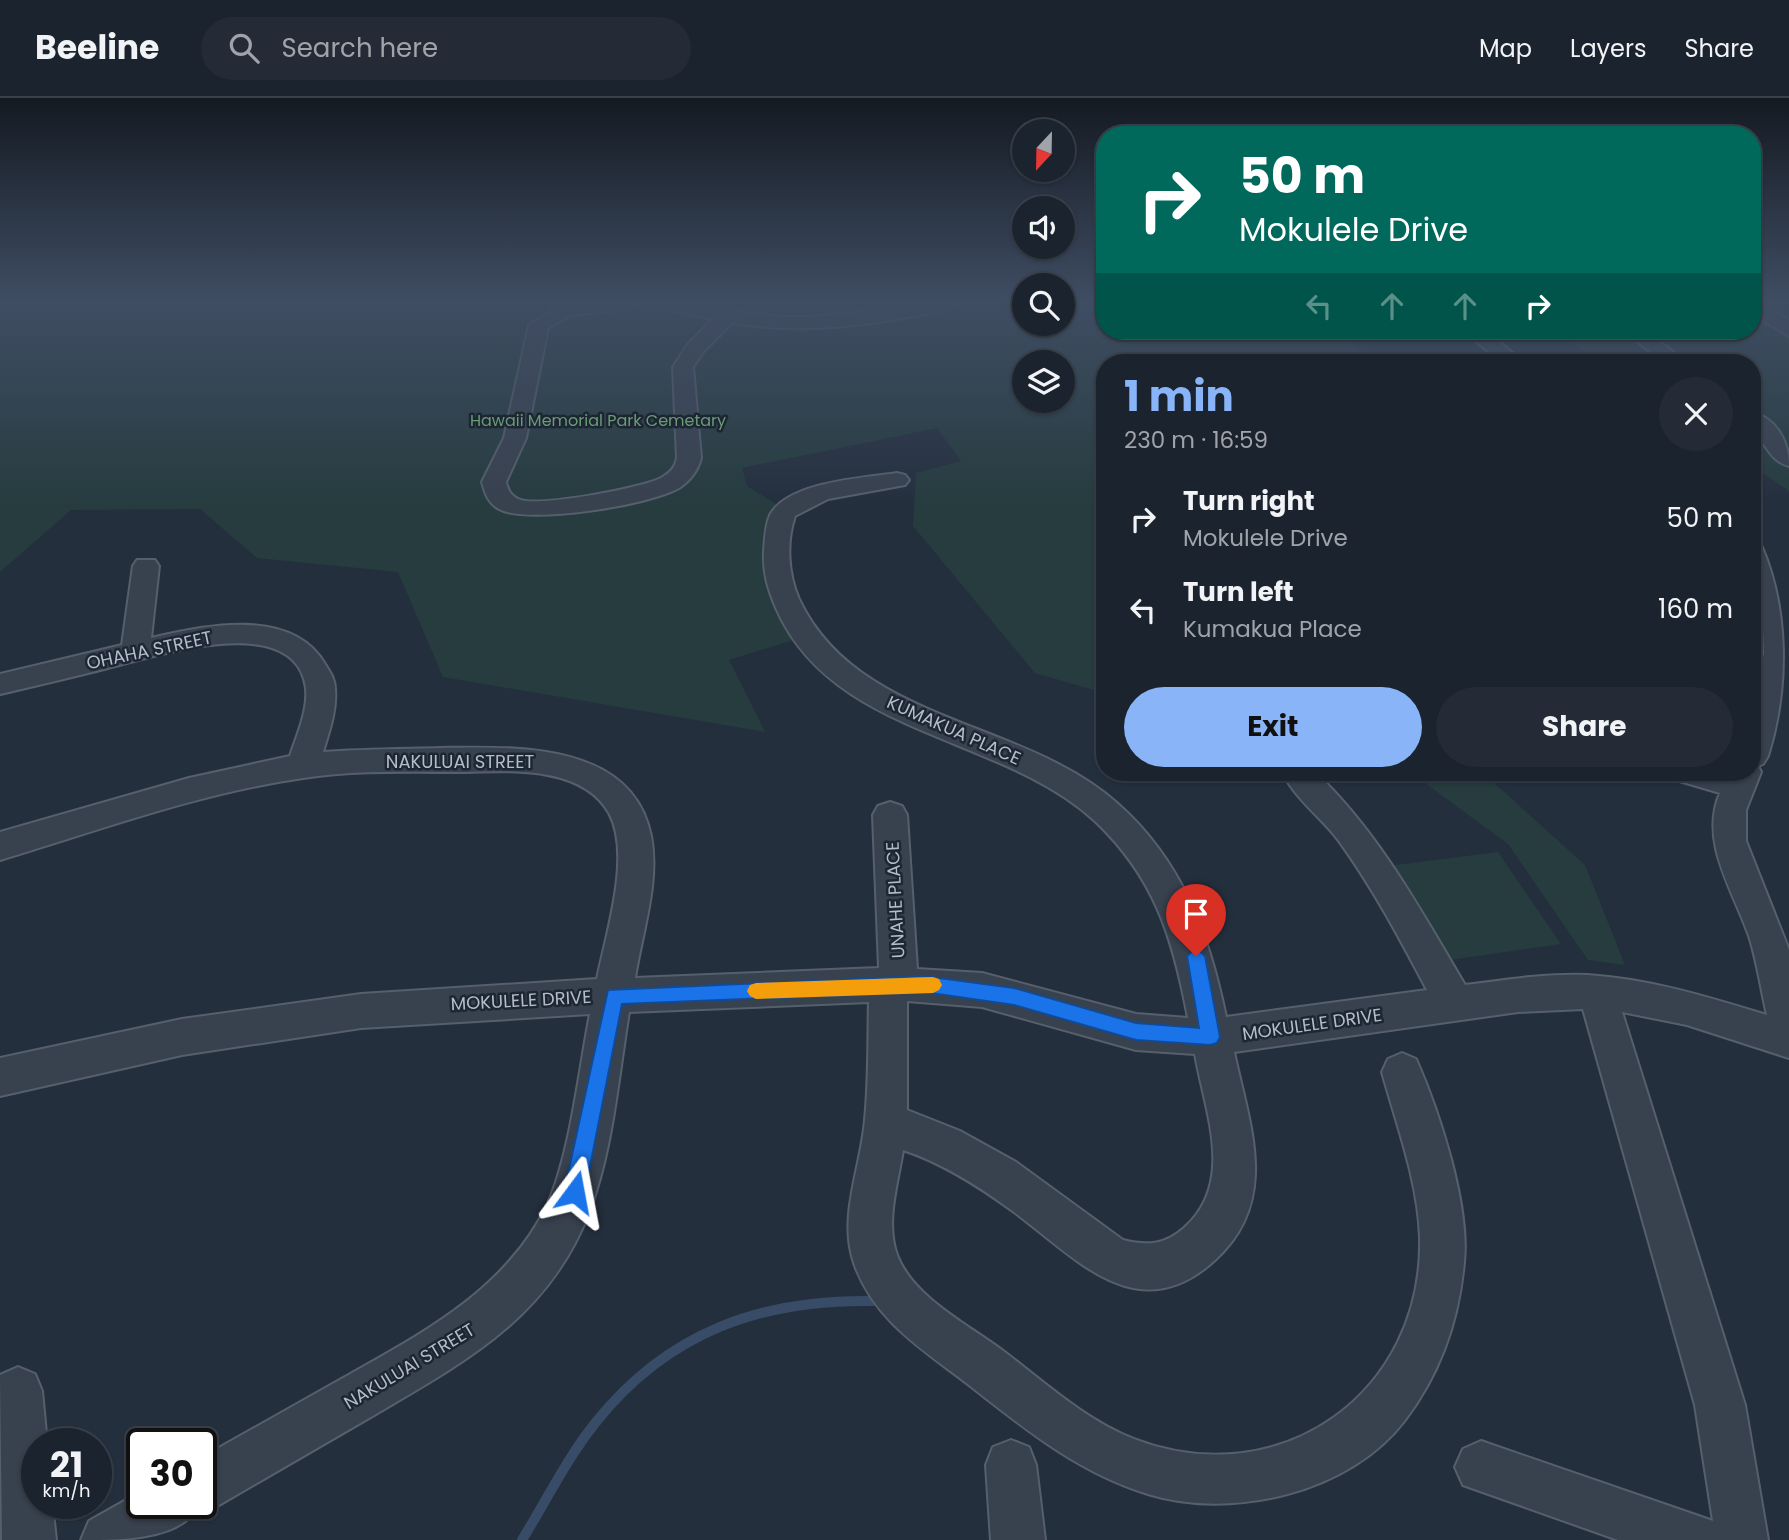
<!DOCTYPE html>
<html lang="en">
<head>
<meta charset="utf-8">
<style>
	:root { --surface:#1b232e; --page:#242b36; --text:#f1f3f6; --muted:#a0a4aa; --line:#39404a; --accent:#8ab4f8 }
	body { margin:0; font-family:Poppins,sans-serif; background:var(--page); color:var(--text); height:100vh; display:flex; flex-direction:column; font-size:26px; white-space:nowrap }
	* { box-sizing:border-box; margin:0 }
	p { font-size:23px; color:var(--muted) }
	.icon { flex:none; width:38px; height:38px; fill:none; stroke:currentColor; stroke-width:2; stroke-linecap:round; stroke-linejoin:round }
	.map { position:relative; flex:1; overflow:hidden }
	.sheet { position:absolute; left:1096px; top:256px; width:665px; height:427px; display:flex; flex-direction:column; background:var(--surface); border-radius:28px; box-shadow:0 2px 5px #0004,0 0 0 2px var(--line) }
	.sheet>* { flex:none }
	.banner { position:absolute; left:1096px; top:28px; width:665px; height:214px; border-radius:28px; box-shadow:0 2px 5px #0004,0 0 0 2px var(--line); background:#00695c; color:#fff; overflow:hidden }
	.needle { width:46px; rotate:202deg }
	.buttons { position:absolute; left:1012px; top:21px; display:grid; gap:14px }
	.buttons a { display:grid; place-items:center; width:63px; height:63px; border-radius:50%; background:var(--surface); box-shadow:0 2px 5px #0004,0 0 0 2px var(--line); font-size:35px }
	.speed { position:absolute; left:21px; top:1330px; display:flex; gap:14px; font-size:35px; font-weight:700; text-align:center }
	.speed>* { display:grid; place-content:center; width:91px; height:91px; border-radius:50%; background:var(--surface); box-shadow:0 2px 5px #0004,0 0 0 2px var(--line); line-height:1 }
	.speed small { font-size:18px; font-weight:400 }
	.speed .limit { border:4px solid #111; border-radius:10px; background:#fff; color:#111 }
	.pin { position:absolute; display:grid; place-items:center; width:60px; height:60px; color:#fff; margin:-72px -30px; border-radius:50% 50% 50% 0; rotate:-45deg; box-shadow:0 0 7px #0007 }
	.pin .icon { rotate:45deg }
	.me { position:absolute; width:77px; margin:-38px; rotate:13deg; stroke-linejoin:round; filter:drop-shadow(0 0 5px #0008) }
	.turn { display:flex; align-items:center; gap:24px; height:147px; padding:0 28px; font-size:32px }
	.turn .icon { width:91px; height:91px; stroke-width:2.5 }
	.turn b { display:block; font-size:49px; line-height:60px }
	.lanes { display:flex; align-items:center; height:66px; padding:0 28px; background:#0003; justify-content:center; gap:35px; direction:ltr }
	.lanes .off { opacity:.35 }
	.round { display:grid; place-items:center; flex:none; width:74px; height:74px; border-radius:37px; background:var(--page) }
	.head { display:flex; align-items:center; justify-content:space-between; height:119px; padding:0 28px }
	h1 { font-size:42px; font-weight:700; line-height:52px; color:var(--accent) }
	.primary-button { display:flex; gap:14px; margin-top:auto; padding:14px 28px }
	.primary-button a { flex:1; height:80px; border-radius:42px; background:var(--accent); color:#111; font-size:28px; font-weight:700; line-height:80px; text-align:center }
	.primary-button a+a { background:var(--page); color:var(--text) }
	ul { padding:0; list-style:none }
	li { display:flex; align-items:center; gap:21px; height:91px; padding:0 28px }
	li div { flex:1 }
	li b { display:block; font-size:26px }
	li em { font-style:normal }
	header { display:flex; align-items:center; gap:42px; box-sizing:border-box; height:98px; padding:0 35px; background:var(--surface); border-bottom:2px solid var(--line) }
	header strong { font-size:33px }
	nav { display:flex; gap:38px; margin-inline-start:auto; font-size:24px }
	.search { width:490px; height:63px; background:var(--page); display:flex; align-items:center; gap:18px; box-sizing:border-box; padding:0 24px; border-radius:38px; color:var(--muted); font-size:26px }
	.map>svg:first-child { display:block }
	.green { fill:#263c3f; fill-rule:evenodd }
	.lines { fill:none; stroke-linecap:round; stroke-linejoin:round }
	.stream { stroke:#394c67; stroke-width:10 }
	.minor-casing { stroke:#565f6c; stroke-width:4 }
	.minor { fill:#38414e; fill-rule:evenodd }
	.route { fill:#1a73e8; stroke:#114b97; stroke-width:2 }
	.slow { fill:#f59e0b }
	.labels { text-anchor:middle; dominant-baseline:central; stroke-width:5; stroke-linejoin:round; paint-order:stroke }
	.far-park-label { font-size:16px; fill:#6b9a76; stroke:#1d2633 }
	.street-label { font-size:18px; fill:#b4bcc9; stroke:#1d2633 }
</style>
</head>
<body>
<header>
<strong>Beeline</strong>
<div class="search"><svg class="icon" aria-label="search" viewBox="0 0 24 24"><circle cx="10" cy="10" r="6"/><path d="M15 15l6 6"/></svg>Search here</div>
<nav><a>Map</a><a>Layers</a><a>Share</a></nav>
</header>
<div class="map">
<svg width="1789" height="1442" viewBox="0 0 1789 1442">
	<rect width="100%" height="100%" fill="#242f3e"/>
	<g class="green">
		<path d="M 0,205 L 1024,205 L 1024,226 L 1062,226 L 1062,205 L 1104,205 L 1104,233 L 1337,233 L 1376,264 L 1104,264 L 1104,595 L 1035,575 L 913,428 L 916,375 L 961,363 L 937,330 L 742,370 L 747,388 L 789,414 L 776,493 L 806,538 L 729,562 L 765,634 L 443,579 L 398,474 L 257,460 L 200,411 L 71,412 L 0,474 ZM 1024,264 L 1062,264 L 1062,303 L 1024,303 Z"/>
		<polygon points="1752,205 1789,205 1789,393 1752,368 1752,264 1601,264 1555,233 1752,233"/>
		<polygon points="1410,674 1482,674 1585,767 1625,867 1588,862 1508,746"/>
		<polygon points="1498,754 1561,846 1443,863 1388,768"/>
	</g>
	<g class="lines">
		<path class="stream" d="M 522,1442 C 546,1403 567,1360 596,1324 C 668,1234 761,1201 874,1203"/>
		<defs>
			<g id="minor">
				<path d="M 579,205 L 640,205 L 630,211 L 571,217 L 548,230 L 526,340 L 506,384 C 508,392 510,397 518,401 C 536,410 642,390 661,380 C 670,375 675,370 677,360 L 673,269 L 688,246 L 713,221 L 657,209 L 655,205 C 703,205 749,219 798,219 C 852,219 905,203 958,205 L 955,209 C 882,227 807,237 732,225 L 703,254 L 693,269 L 701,360 C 698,372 690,383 679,390 C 650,407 528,427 499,411 C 488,405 485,395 482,384 L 504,340 L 529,227 L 559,208 Z"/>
				<polygon points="1752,205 1762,205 1789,223 1789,238 1752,216"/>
				<polygon points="1624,233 1646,233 1686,264 1663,264"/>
				<polygon points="1487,238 1494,240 1524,264 1501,264 1477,244"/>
				<path d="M 1752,314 C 1777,321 1789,344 1789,368 C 1769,363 1766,344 1752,332 Z"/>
				<path d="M 897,375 L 905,377 L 909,382 L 905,387 L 828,401 L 795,418 C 786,444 788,476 799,501 C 857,625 1024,621 1118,706 C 1182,763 1209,836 1226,919 L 1427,892 C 1400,841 1373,790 1339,743 C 1323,721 1299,704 1286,681 L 1290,674 L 1315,674 C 1379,735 1420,811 1465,887 C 1505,882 1547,875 1588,877 C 1650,881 1708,899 1767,917 C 1761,891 1757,863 1749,838 C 1733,792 1699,743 1720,695 L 1676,682 L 1671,674 L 1752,674 L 1752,617 L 1764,555 L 1763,531 L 1752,485 L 1752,445 L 1761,447 C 1789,510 1789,591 1768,658 L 1763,666 L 1758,668 L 1761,674 L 1746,712 L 1746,743 L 1789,852 L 1789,960 L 1687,927 L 1622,914 L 1745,1307 L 1768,1442 L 1618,1442 L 1463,1387 L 1455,1369 L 1463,1351 L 1481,1343 L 1713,1423 L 1695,1307 L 1583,911 L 1518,914 L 1234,954 C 1249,1026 1281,1102 1215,1162 C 1138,1233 1076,1160 1014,1114 C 980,1089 943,1065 903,1052 C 898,1085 885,1124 897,1157 C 913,1199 967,1226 1002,1252 C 1043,1283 1085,1322 1134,1341 C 1280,1397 1424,1296 1420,1139 C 1418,1083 1397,1028 1382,974 L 1388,961 L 1402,955 L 1416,961 C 1439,1013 1470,1107 1464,1164 C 1459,1222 1440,1276 1405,1322 C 1350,1395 1232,1422 1148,1396 C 1079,1375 1025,1331 969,1287 C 924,1252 874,1223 854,1165 C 838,1118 861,1070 865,1022 C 869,983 868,943 869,904 L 629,914 C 618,981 613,1053 588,1117 C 547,1220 466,1263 376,1316 C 324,1346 271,1377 219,1407 L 201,1415 L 195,1412 C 178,1442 117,1442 81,1442 L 89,1423 L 142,1393 L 142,1405 L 201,1405 L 201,1360 C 249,1333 297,1306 345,1279 C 423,1235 506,1192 547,1107 C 570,1058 579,971 590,916 L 361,930 L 182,957 L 0,998 L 0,960 L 182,921 L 361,896 L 597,881 C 606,836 632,757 609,715 C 582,667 508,673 462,674 C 409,674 355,672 303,680 C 199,695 100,732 0,762 L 0,734 L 189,680 L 290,658 C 297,636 312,605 304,581 C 284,514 149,560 104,571 C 69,580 34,588 0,596 L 0,576 L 122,547 L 133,468 L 137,462 L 155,462 L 159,468 L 151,540 C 204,527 292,509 325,566 C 330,574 335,581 335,591 C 337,612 329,634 323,654 C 362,651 401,651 440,650 C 514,649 632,643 651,738 C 660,783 642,835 635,880 L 879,870 L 873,717 L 878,708 L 890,704 L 902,708 L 907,717 L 917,871 L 982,875 L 1136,916 L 1188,920 C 1173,840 1155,780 1095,723 C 1001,636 832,639 776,510 C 768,491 763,475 764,454 C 765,442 765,428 770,417 C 788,384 863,380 897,375 ZM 907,903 L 982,909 L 1136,952 L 1195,956 C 1205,1014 1236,1084 1184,1130 C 1165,1147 1147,1148 1123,1142 L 1016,1064 L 960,1033 L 907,1012 Z"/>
				<polygon points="18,1269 35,1276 42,1293 47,1346 37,1346 37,1405 52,1405 56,1442 2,1442 0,1277"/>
				<polygon points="1011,1342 1029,1349 1036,1367 1045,1442 991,1442 986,1367 993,1349"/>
			</g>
		</defs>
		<use href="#minor" class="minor-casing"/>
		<use href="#minor" class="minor"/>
	</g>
	<linearGradient id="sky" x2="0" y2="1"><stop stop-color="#141a22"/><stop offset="0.5" stop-color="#3f4d63"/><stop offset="1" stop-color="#3f4d63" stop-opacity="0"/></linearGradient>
	<rect width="1789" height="407" fill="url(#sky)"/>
	<polygon class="route" points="1196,850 1205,858 1220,939 1217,945 1210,947 1136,942 1014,907 924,894 622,906 585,1094 582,1102 575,1105 568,1102 564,1094 608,892 924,878 1014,890 1136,925 1199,930 1187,858"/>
	<polygon class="slow" points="933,879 939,881 942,887 939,892 933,895 756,901 750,898 747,893 750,887 756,885"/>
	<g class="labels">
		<g class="far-park-label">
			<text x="598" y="322">Hawaii Memorial Park Cemetary</text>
		</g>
		<g class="street-label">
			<text transform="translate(149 552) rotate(-12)">OHAHA STREET</text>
			<text transform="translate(954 632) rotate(24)">KUMAKUA PLACE</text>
			<text x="460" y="663">NAKULUAI STREET</text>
			<text transform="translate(895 802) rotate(-93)">UNAHE PLACE</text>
			<text transform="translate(521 902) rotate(-3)">MOKULELE DRIVE</text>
			<text transform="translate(1312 926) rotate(-8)">MOKULELE DRIVE</text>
			<text transform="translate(409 1268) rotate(-31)">NAKULUAI STREET</text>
		</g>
	</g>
</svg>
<div class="buttons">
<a><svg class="needle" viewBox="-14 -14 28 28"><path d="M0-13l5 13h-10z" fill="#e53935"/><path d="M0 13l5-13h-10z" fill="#a0a4aa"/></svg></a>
<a><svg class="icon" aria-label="sound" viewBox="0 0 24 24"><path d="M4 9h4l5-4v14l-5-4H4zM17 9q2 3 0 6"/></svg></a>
<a><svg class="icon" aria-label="search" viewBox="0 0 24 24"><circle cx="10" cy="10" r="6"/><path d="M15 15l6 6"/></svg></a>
<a><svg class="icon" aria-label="layers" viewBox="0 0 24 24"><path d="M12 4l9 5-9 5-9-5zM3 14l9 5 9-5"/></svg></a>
</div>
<div class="speed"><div>21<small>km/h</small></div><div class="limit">30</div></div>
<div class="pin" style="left:1196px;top:858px;background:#d93025"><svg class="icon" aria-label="arrive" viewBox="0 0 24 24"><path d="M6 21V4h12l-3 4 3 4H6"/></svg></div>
<svg class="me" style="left:575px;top:1094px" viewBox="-20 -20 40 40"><path d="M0-17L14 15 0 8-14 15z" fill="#1a73e8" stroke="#fff" stroke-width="4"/></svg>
<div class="banner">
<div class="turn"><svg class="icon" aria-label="right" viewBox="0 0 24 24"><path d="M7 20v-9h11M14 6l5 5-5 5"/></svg><div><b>50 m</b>Mokulele Drive</div></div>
<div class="lanes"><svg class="icon off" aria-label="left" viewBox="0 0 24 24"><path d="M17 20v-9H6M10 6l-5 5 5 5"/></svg><svg class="icon off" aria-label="ahead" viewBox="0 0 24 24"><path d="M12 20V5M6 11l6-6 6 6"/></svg><svg class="icon off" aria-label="ahead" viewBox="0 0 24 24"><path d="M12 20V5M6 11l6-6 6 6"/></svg><svg class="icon" aria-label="right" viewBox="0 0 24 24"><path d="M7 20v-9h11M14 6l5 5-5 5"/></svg></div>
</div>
<section class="sheet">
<div class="head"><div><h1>1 min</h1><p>230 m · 16:59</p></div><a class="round"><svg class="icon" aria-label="close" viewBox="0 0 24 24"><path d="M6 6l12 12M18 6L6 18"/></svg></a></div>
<ul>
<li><svg class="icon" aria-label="right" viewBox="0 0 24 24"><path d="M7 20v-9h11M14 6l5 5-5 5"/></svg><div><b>Turn right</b><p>Mokulele Drive</p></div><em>50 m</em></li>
<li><svg class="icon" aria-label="left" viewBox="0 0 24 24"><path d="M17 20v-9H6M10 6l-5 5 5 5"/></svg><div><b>Turn left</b><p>Kumakua Place</p></div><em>160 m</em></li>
</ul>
<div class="primary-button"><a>Exit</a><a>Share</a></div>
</section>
</div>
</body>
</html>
